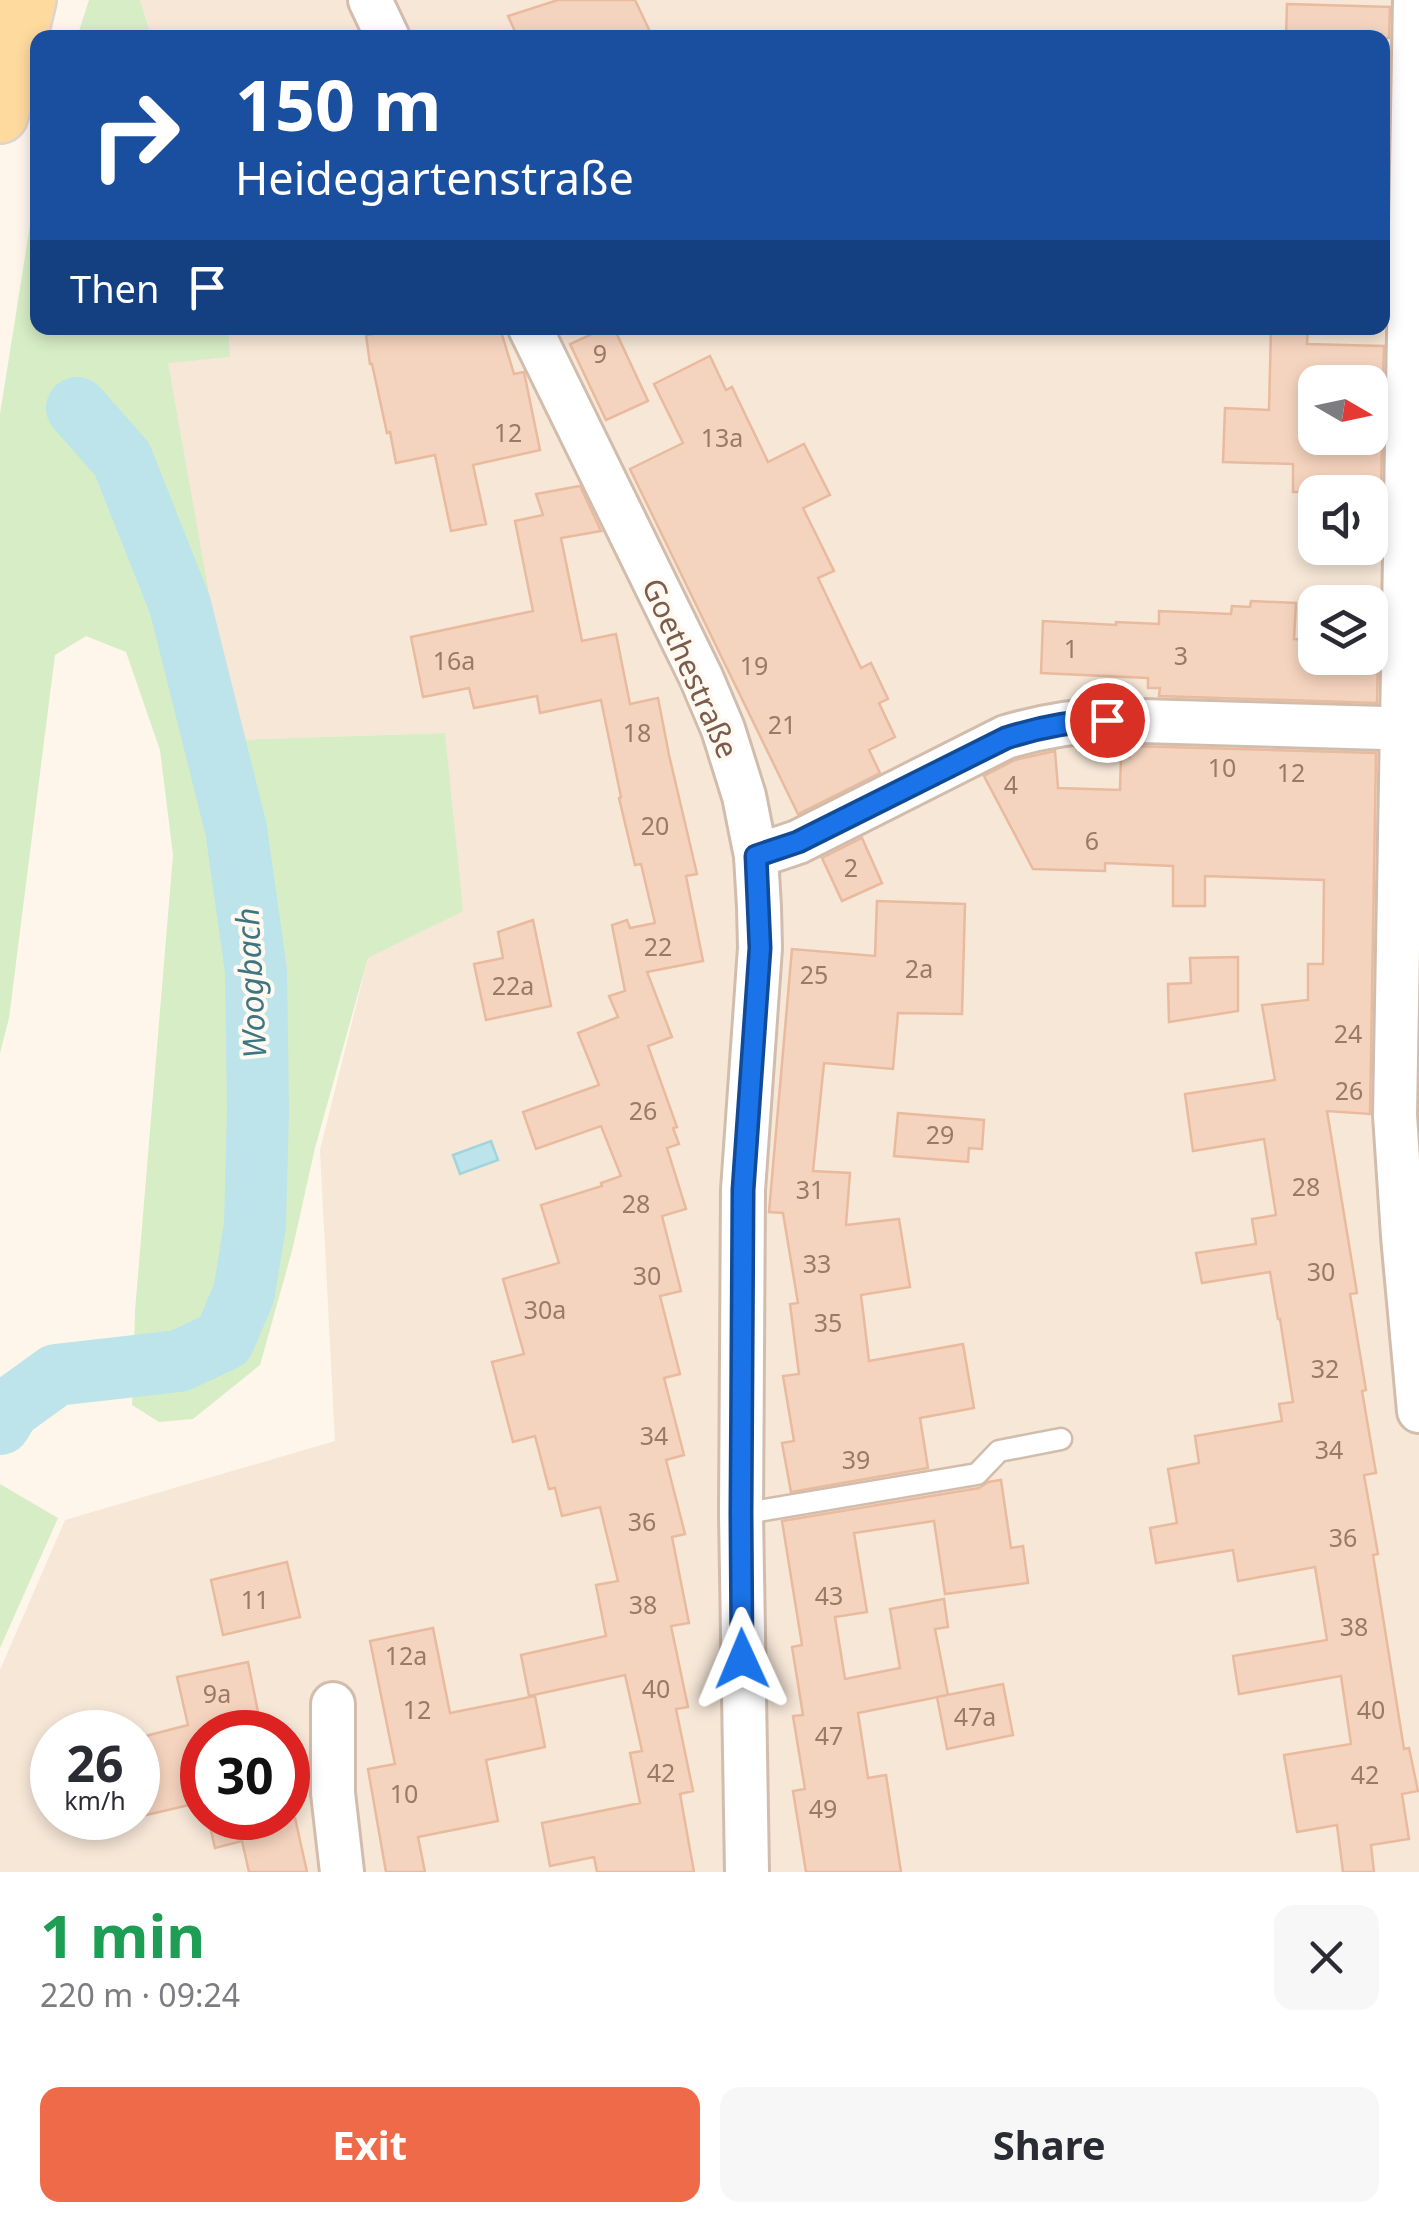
<!DOCTYPE html>
<html lang="en">
<head>
<meta charset="utf-8">
<style>
	:root { --surface:#fff; --page:#f7f7f7; --text:#2b2b33; --muted:#7c7c81; --accent:#ee6a48 }
	body { margin:0; font-family:"Noto Sans",sans-serif; background:var(--page); color:var(--text); height:100vh; display:flex; flex-direction:column; font-size:38px; white-space:nowrap }
	* { box-sizing:border-box; margin:0 }
	p { font-size:32px; color:var(--muted) }
	.icon { flex:none; width:55px; height:55px; fill:none; stroke:currentColor; stroke-width:2; stroke-linecap:round; stroke-linejoin:round }
	.map { position:relative; height:1872px; overflow:hidden }
	.side { display:flex; flex-direction:column; background:var(--surface); flex:1 }
	.side>* { flex:none }
	.hud { position:absolute; left:30px; top:30px; width:1360px; height:305px; border-radius:20px; box-shadow:0 5px 15px #0003; background:#1a4fa0; color:#fff; overflow:hidden }
	.needle { width:65px; rotate:99deg }
	.controls { position:absolute; left:1298px; top:365px; display:grid; gap:20px }
	.controls a { display:grid; place-items:center; width:90px; height:90px; border-radius:20px; background:var(--surface); box-shadow:0 5px 15px #0003; font-size:50px }
	.speed { position:absolute; left:30px; top:1710px; display:flex; gap:20px; font-size:50px; font-weight:700; text-align:center }
	.speed>* { display:grid; place-content:center; width:130px; height:130px; border-radius:50%; background:var(--surface); box-shadow:0 5px 15px #0003; line-height:1 }
	.speed small { font-size:25px; font-weight:400 }
	.speed .limit { border:15px solid #d22; background:#fff; color:#111 }
	.pin { position:absolute; display:grid; place-items:center; width:85px; height:85px; color:#fff; margin:-42px; border:5px solid #fff; border-radius:50%; box-shadow:0 2px 10px #0007 }
	.me { position:absolute; width:110px; margin:-55px; rotate:359deg; stroke-linejoin:round; filter:drop-shadow(0 0 8px #0008) }
	.turn { display:flex; align-items:center; gap:35px; height:210px; padding:0 40px; font-size:45px }
	.turn .icon { width:130px; height:130px; stroke-width:2.5 }
	.turn b { display:block; font-size:70px; line-height:85px }
	.then { display:flex; align-items:center; height:95px; padding:0 40px; background:#0003; gap:20px; font-size:38px }
	.round { display:grid; place-items:center; flex:none; width:105px; height:105px; border-radius:20px; background:var(--page) }
	.summary { display:flex; align-items:center; justify-content:space-between; height:170px; padding:0 40px }
	h1 { font-size:60px; font-weight:700; line-height:75px; color:#1e9e55 }
	.action { display:flex; gap:20px; margin-top:auto; padding:20px 40px }
	.action a { flex:1; height:115px; border-radius:20px; background:var(--accent); color:#fff; font-size:40px; font-weight:700; line-height:115px; text-align:center }
	.action a+a { background:var(--page); color:var(--text) }
	.map>svg:first-child { display:block }
	.residential { fill:#f6e7d7; fill-rule:evenodd }
	.green { fill:#d7edc6 }
	.water { fill:#bce4ea; stroke:#a1d4dc; stroke-width:2.5 }
	.lines { fill:none; stroke-linecap:round; stroke-linejoin:round }
	.river { stroke:#bce4ea; stroke-width:62 }
	.building { fill:#f5d4bf; stroke:#e9ba9e; stroke-width:2.5 }
	.service-casing { stroke:#d2bdad; stroke-width:25 }
	.minor-casing { stroke:#d2bdad; stroke-width:48 }
	.primary-casing { stroke:#ddd4d0; stroke-width:60 }
	.service { stroke:#fff; stroke-width:20 }
	.minor { stroke:#fff; stroke-width:42 }
	.primary { stroke:#ffda9f; stroke-width:55 }
	.route-casing { stroke:#114b97; stroke-width:25 }
	.route { stroke:#1a73e8; stroke-width:18 }
	.labels { text-anchor:middle; dominant-baseline:central; stroke-width:8; stroke-linejoin:round; paint-order:stroke }
	.number-label { font-size:25px; fill:#9a7967 }
	.street-label { font-size:30px; fill:#7b5b4a; stroke:#fff9f1 }
	.water-label { font-size:32px; font-style:italic; fill:#3c7681; stroke:#fff9f1 }
</style>
</head>
<body>
<div class="map">
<svg width="1419" height="1872" viewBox="0 0 1419 1872">
	<rect width="100%" height="100%" fill="#fef6ea"/>
	<path class="residential" d="M 140,0 L 1419,0 L 1419,1872 L 0,1872 L 0,1670 L 65,1520 L 335,1441 L 320,1150 L 368,958 L 445,733 L 235,740 L 167,362 L 230,357 L 229,328 L 1382,328 L 1382,38 L 149,38 L 150,32 ZM 1315,382 L 1370,382 L 1370,438 L 1315,438 ZM 1315,492 L 1370,492 L 1370,548 L 1315,548 ZM 1315,602 L 1370,602 L 1370,658 L 1315,658 ZM 52,1732 L 138,1732 L 138,1818 L 52,1818 ZM 202,1732 L 288,1732 L 288,1818 L 202,1818 Z"/>
	<g class="green">
		<polygon points="89,0 140,0 150,32 149,37 77,37"/>
		<polygon points="37,181 38,328 229,328 230,357 168,363 235,740 445,733 463,911 368,958 315,1148 292,1251 260,1365 193,1419 159,1422 132,1405 135,1311 173,855 160,750 126,652 86,636 55,655 9,1018 0,1053 0,414"/>
		<polygon points="0,1484 58,1518 0,1648"/>
	</g>
	<polygon class="water" points="491,1141 498,1160 460,1174 453,1155"/>
	<g class="lines">
		<polyline class="river" points="0,1424 9,1409 56,1375 179,1361 224,1340 244,1293 255,1225 258,1110 256,971 236,829 180,605 122,459 77,408"/>
	</g>
	<g class="building">
		<polygon points="558,0 635,0 653,38 518,38 508,16"/>
		<polygon points="1287,4 1390,7 1389,38 1286,38"/>
		<polygon points="419,328 500,328 514,374 524,372 540,450 473,465 486,524 451,531 435,455 396,463 390,432 387,433 372,364 370,364 366,335"/>
		<polygon points="605,328 614,328 648,401 606,420 570,344"/>
		<polygon points="1271,328 1308,328 1307,344 1384,346 1383,382 1315,382 1315,438 1382,438 1381,492 1293,492 1293,464 1223,462 1225,408 1269,410"/>
		<polygon points="710,356 726,390 732,387 768,462 804,444 830,495 803,508 834,571 818,578 861,668 871,663 888,699 879,703 895,737 869,750 880,773 798,814 630,469 683,443 654,384"/>
		<polygon points="580,486 601,531 561,538 582,641 616,634 630,704 658,698 669,755 697,874 686,876 703,961 647,972 672,1037 648,1046 677,1127 673,1128 679,1144 667,1148 686,1209 662,1216 681,1291 660,1296 680,1374 664,1378 684,1455 666,1460 685,1534 672,1537 689,1623 671,1626 688,1707 676,1709 693,1791 680,1794 694,1872 597,1872 594,1857 550,1866 542,1823 640,1803 630,1753 642,1751 625,1675 529,1696 521,1655 606,1636 596,1585 618,1581 600,1507 562,1516 555,1488 549,1489 535,1436 513,1442 492,1362 524,1354 503,1279 559,1263 541,1205 602,1186 601,1183 621,1176 601,1126 536,1149 523,1112 599,1085 578,1033 618,1017 609,996 625,991 612,925 627,920 630,928 655,923 641,864 635,865 619,798 621,797 601,700 540,713 537,696 474,708 469,688 423,697 411,637 533,611 515,521 543,515 536,494"/>
		<polygon points="1251,601 1296,603 1294,639 1311,640 1310,658 1378,658 1377,703 1159,696 1160,688 1148,688 1148,678 1041,673 1043,621 1116,625 1116,622 1159,624 1159,611 1231,614 1232,606 1250,607"/>
		<polygon points="1131,746 1376,753 1370,1114 1327,1111 1357,1293 1350,1294 1366,1390 1362,1391 1376,1473 1364,1475 1378,1554 1373,1555 1404,1749 1409,1748 1418,1791 1402,1794 1409,1839 1371,1845 1374,1872 1343,1872 1337,1825 1297,1832 1284,1755 1351,1744 1341,1676 1239,1694 1233,1656 1327,1640 1315,1567 1238,1581 1233,1550 1156,1563 1150,1528 1177,1523 1168,1469 1199,1463 1195,1436 1282,1421 1279,1404 1293,1402 1280,1319 1278,1319 1270,1272 1202,1283 1196,1253 1256,1244 1252,1219 1276,1215 1264,1139 1193,1151 1185,1094 1275,1080 1262,1005 1308,1000 1308,964 1323,964 1324,880 1205,876 1205,906 1173,906 1173,866 1105,863 1105,871 1033,869 984,776 1015,760 1055,751 1058,788 1120,790 1121,756 1130,757"/>
		<polygon points="862,838 882,883 842,901 822,858"/>
		<polygon points="877,901 965,904 962,1014 898,1013 893,1069 824,1063 813,1171 850,1173 846,1225 899,1219 910,1287 861,1295 869,1361 963,1344 974,1408 920,1418 928,1468 791,1492 782,1443 794,1441 783,1376 799,1374 790,1304 798,1303 783,1213 769,1212 792,949 875,956"/>
		<polygon points="533,920 551,1006 486,1020 474,964 503,958 498,932"/>
		<polygon points="1238,957 1238,1011 1169,1022 1168,984 1191,983 1190,958"/>
		<polygon points="898,1113 984,1120 982,1149 969,1148 968,1162 894,1156"/>
		<polygon points="1001,1480 1011,1548 1023,1546 1028,1583 945,1594 934,1521 854,1533 867,1612 835,1617 845,1679 900,1668 890,1609 944,1599 948,1627 935,1629 948,1695 858,1713 868,1778 886,1775 901,1872 806,1872 793,1791 805,1789 793,1716 803,1715 792,1647 802,1645 782,1521 979,1488 988,1482"/>
		<polygon points="287,1562 300,1617 223,1635 211,1580"/>
		<polygon points="433,1628 450,1713 535,1696 545,1747 486,1760 498,1821 418,1837 425,1872 386,1872 368,1769 395,1764 370,1641"/>
		<polygon points="248,1662 262,1732 202,1732 202,1802 138,1817 138,1738 188,1725 177,1677"/>
		<polygon points="1003,1684 1013,1735 947,1749 937,1697"/>
		<polygon points="208,1818 295,1818 307,1872 249,1872 242,1841 215,1848"/>
	</g>
	<g class="lines">
		<defs>
			<polyline id="service" points="741,1514 977,1474 999,1451 1061,1439"/>
			<g id="minor">
				<polyline points="370,0 388,38"/>
				<polyline points="1415,0 1395,1115 1403,1236 1419,1411"/>
				<polyline points="530,328 701,677 723,729 744,796 756,856 759,907 760,948 743,1190 741,1514 747,1872"/>
				<path d="M 756,856 L 798,842 L 1006,737 C 1040,727 1071,721 1107,720 L 1419,729"/>
				<polyline points="333,1704 333,1793 342,1872"/>
			</g>
			<polyline id="primary" points="0,115 28,0"/>
		</defs>
		<use href="#service" class="service-casing"/>
		<use href="#minor" class="minor-casing"/>
		<use href="#primary" class="primary-casing"/>
		<use href="#service" class="service"/>
		<use href="#minor" class="minor"/>
		<use href="#primary" class="primary"/>
	</g>
	<g class="lines">
		<defs>
			<path id="route" d="M 742,1659 L 741,1514 L 743,1190 L 760,948 L 756,856 L 798,842 L 1006,738 C 1040,727 1071,721 1107,720"/>
		</defs>
		<use href="#route" class="route-casing"/>
		<use href="#route" class="route"/>
	</g>
	<g class="labels">
		<g class="number-label">
			<text x="600" y="353">9</text>
			<text x="508" y="432">12</text>
			<text x="722" y="437">13a</text>
			<text x="1071" y="648">1</text>
			<text x="1181" y="655">3</text>
			<text x="454" y="660">16a</text>
			<text x="754" y="665">19</text>
			<text x="782" y="724">21</text>
			<text x="637" y="732">18</text>
			<text x="1222" y="767">10</text>
			<text x="1291" y="772">12</text>
			<text x="1011" y="784">4</text>
			<text x="655" y="825">20</text>
			<text x="1092" y="840">6</text>
			<text x="851" y="867">2</text>
			<text x="658" y="946">22</text>
			<text x="919" y="968">2a</text>
			<text x="814" y="974">25</text>
			<text x="513" y="985">22a</text>
			<text x="1348" y="1033">24</text>
			<text x="1349" y="1090">26</text>
			<text x="643" y="1110">26</text>
			<text x="940" y="1134">29</text>
			<text x="1306" y="1186">28</text>
			<text x="810" y="1189">31</text>
			<text x="636" y="1203">28</text>
			<text x="817" y="1263">33</text>
			<text x="1321" y="1271">30</text>
			<text x="647" y="1275">30</text>
			<text x="545" y="1309">30a</text>
			<text x="828" y="1322">35</text>
			<text x="1325" y="1368">32</text>
			<text x="654" y="1435">34</text>
			<text x="1329" y="1449">34</text>
			<text x="856" y="1459">39</text>
			<text x="642" y="1521">36</text>
			<text x="1343" y="1537">36</text>
			<text x="829" y="1595">43</text>
			<text x="255" y="1599">11</text>
			<text x="643" y="1604">38</text>
			<text x="1354" y="1626">38</text>
			<text x="406" y="1655">12a</text>
			<text x="656" y="1688">40</text>
			<text x="217" y="1693">9a</text>
			<text x="417" y="1709">12</text>
			<text x="1371" y="1709">40</text>
			<text x="975" y="1716">47a</text>
			<text x="829" y="1735">47</text>
			<text x="661" y="1772">42</text>
			<text x="1365" y="1774">42</text>
			<text x="404" y="1793">10</text>
			<text x="823" y="1808">49</text>
		</g>
		<g class="street-label">
			<text transform="translate(691 668) rotate(66)">Goethestraße</text>
		</g>
		<g class="water-label">
			<text transform="translate(250 983) rotate(-93)">Woogbach</text>
		</g>
	</g>
</svg>
<div class="controls">
<a><svg class="needle" viewBox="-14 -14 28 28"><path d="M0-13l5 13h-10z" fill="#e53935"/><path d="M0 13l5-13h-10z" fill="#7c7c81"/></svg></a>
<a><svg class="icon" aria-label="sound" viewBox="0 0 24 24"><path d="M4 9h4l5-4v14l-5-4H4zM17 9q2 3 0 6"/></svg></a>
<a><svg class="icon" aria-label="layers" viewBox="0 0 24 24"><path d="M12 4l9 5-9 5-9-5zM3 14l9 5 9-5"/></svg></a>
</div>
<div class="speed"><div>26<small>km/h</small></div><div class="limit">30</div></div>
<div class="pin" style="left:1107px;top:720px;background:#d93025"><svg class="icon" aria-label="arrive" viewBox="0 0 24 24"><path d="M6 21V4h12l-3 4 3 4H6"/></svg></div>
<svg class="me" style="left:742px;top:1659px" viewBox="-20 -20 40 40"><path d="M0-17L14 15 0 8-14 15z" fill="#1a73e8" stroke="#fff" stroke-width="4"/></svg>
<div class="hud">
<div class="turn"><svg class="icon" aria-label="right" viewBox="0 0 24 24"><path d="M7 20v-9h11M14 6l5 5-5 5"/></svg><div><b>150 m</b>Heidegartenstraße</div></div>
<div class="then">Then<svg class="icon" aria-label="arrive" viewBox="0 0 24 24"><path d="M6 21V4h12l-3 4 3 4H6"/></svg></div>
</div>
</div>
<section class="side">
<div class="summary"><div><h1>1 min</h1><p>220 m · 09:24</p></div><a class="round"><svg class="icon" aria-label="close" viewBox="0 0 24 24"><path d="M6 6l12 12M18 6L6 18"/></svg></a></div>
<div class="action"><a>Exit</a><a>Share</a></div>
</section>
</body>
</html>
